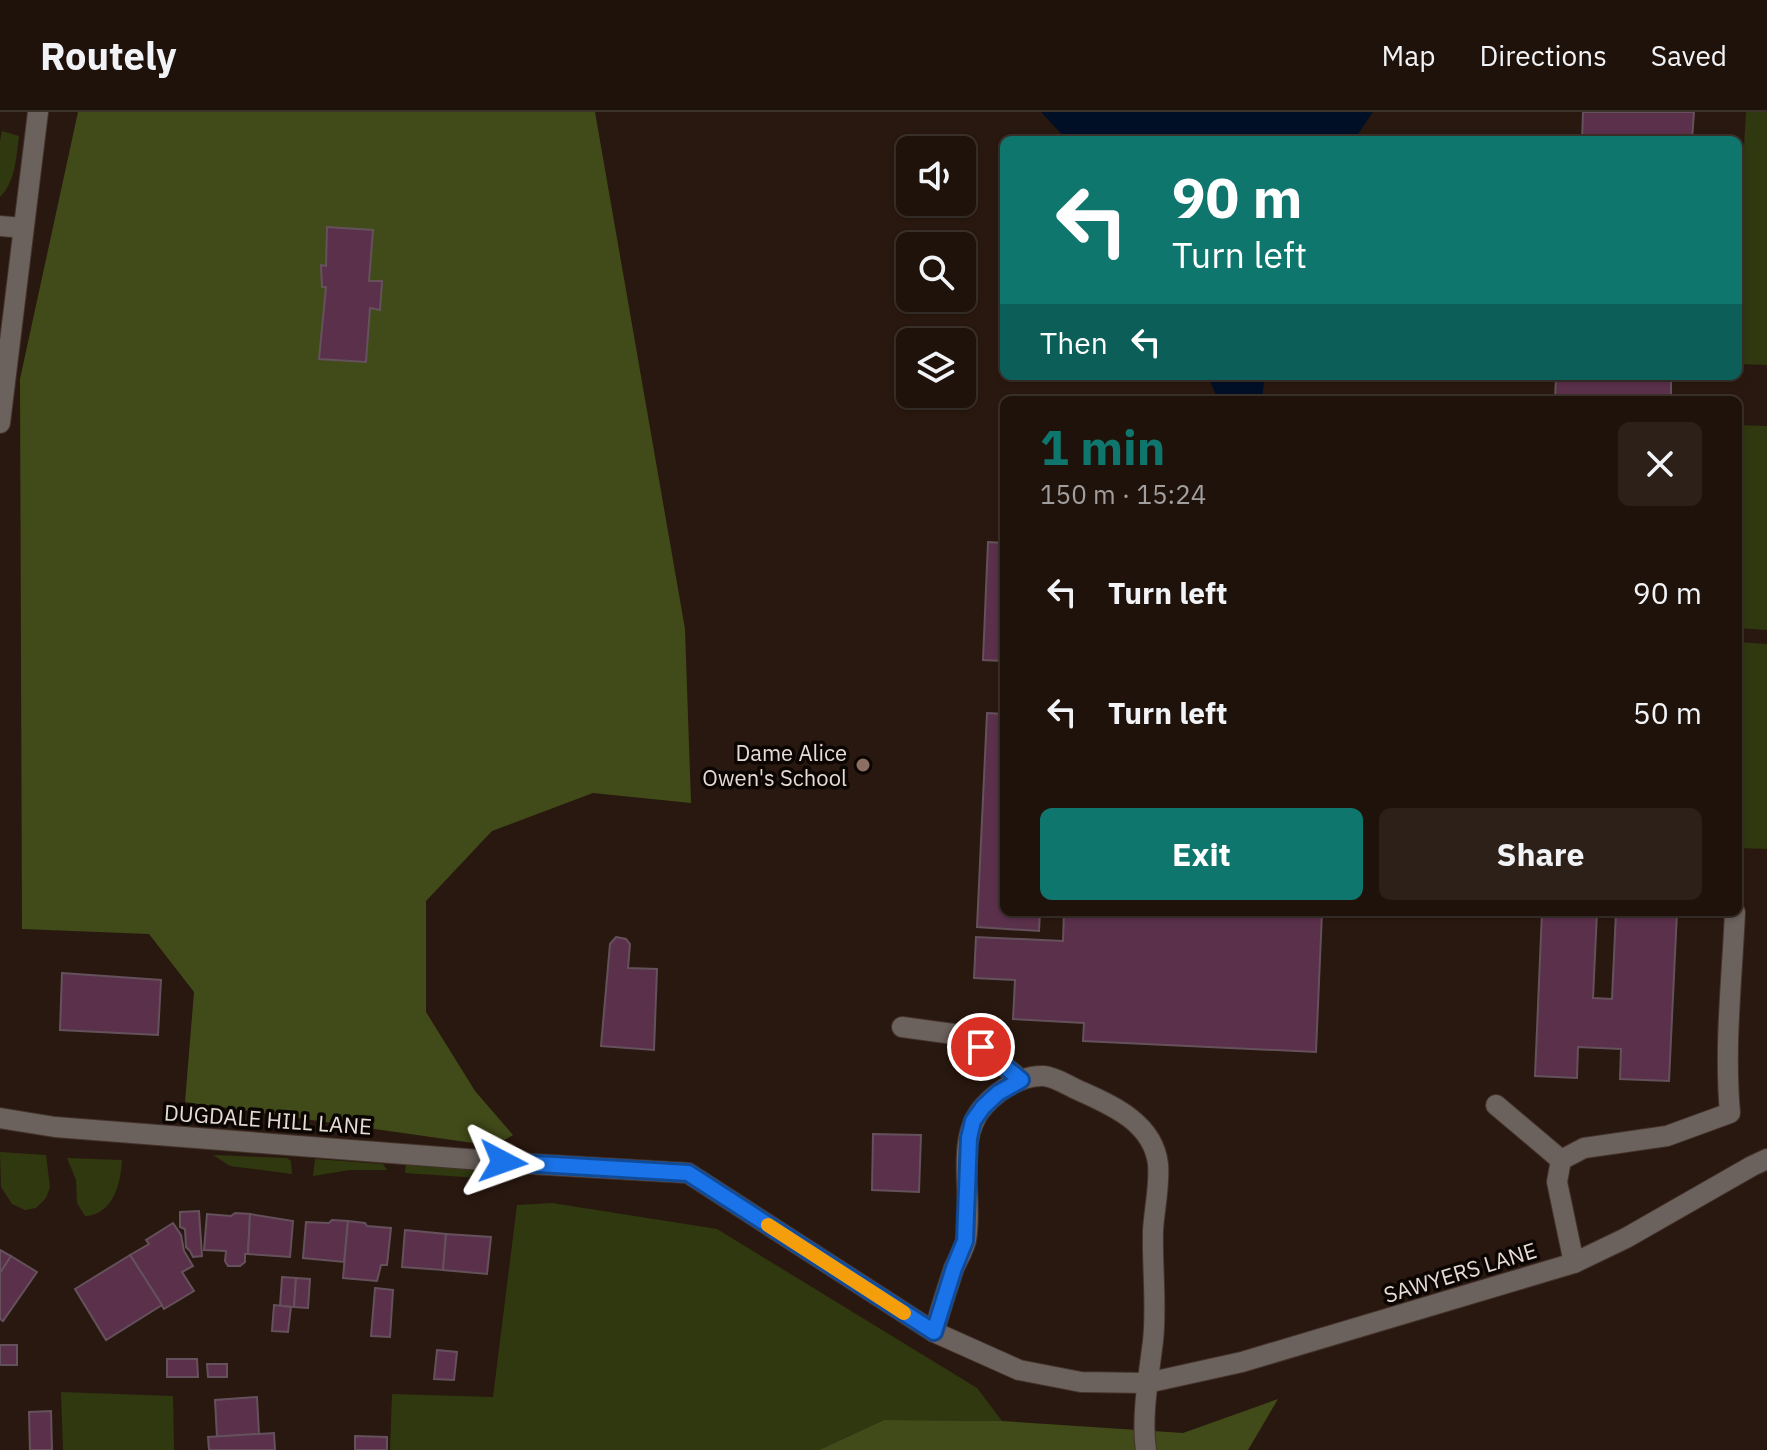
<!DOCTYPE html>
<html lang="en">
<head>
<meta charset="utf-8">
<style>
	:root { --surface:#1f120b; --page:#2c2019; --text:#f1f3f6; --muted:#a19e9d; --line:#3c322c; --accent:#0f766e }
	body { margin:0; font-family:"IBM Plex Sans",sans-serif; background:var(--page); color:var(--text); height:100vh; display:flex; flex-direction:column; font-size:30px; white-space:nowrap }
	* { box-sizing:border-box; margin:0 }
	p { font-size:26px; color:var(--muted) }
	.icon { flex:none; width:44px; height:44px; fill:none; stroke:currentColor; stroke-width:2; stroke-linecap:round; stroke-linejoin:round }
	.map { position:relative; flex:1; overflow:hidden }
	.drawer { position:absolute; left:1000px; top:284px; width:742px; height:520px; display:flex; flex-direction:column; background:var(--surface); border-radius:12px; box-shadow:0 2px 6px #0004,0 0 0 2px var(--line) }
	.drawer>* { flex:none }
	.banner { position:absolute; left:1000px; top:24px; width:742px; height:244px; border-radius:12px; box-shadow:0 2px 6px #0004,0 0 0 2px var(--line); background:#0f766e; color:#fff; overflow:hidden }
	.fabs { position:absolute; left:896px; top:24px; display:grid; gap:16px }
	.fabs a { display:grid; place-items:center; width:80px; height:80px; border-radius:12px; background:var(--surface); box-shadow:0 2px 6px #0004,0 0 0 2px var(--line); font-size:40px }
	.pin { position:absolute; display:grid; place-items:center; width:68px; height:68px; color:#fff; margin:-34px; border:4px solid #fff; border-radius:50%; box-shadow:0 2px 8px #0007 }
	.me { position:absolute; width:88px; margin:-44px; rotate:94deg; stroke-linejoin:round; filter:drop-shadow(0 0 6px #0008) }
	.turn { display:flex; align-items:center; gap:28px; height:168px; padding:0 40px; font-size:36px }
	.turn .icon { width:104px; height:104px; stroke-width:2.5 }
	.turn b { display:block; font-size:56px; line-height:68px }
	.then { display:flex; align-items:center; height:76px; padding:0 40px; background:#0003; gap:16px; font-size:30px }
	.round { display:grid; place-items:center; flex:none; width:84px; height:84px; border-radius:12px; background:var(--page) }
	.head { display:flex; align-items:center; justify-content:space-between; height:136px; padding:0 40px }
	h1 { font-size:48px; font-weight:800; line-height:60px; color:var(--accent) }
	.button { display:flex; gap:16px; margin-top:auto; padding:16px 40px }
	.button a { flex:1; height:92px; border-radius:12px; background:var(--accent); color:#fff; font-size:32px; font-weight:800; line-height:92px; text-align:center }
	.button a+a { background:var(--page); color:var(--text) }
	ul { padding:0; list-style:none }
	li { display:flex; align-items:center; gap:24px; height:120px; padding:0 40px }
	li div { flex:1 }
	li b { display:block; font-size:30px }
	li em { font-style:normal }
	header { display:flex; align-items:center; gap:48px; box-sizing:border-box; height:112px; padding:0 40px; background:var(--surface); border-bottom:2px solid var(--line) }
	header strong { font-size:38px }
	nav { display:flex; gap:44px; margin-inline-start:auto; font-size:28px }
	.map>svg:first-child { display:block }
	.green { fill:#303810 }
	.forest { fill:#414b19 }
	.water { fill:#000f26 }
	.building { fill:#5b304b; stroke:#65515c; stroke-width:2 }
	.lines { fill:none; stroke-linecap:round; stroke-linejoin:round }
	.service-casing { stroke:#44332b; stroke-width:22 }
	.minor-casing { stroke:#44332b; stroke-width:22 }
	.service { stroke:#6b615d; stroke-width:20 }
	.minor { stroke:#6b615d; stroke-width:20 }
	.route-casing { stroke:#114b97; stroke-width:20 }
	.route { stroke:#1a73e8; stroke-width:14 }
	.slow { stroke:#f59e0b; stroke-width:14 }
	.education-dot { fill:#8d6e63; stroke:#0c0603; stroke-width:3 }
	.labels { text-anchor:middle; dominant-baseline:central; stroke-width:7; stroke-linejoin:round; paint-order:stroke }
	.poi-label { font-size:22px; fill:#e7dbd5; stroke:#0c0603; text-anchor:end }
	.street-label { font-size:22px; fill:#e7dbd5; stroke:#0c0603 }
</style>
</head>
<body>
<header>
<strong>Routely</strong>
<nav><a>Map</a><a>Directions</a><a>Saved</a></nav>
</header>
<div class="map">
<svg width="1767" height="1338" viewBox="0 0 1767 1338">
	<rect width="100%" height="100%" fill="#29180f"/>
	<g class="green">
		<polygon points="1746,0 1767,0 1767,253 1738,252 1738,141"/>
		<path d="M 2,19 L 19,24 C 16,45 16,69 0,85 L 0,29 Z"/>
		<polygon points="1738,313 1767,314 1767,518 1738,516"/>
		<polygon points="1738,530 1767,532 1767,737 1738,736"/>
		<polygon points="0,1040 46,1043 50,1075 46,1086 36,1096 25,1098 12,1092 1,1075"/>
		<polygon points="213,1043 287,1046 291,1049 292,1062 230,1054"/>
		<path d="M 67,1046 L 122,1048 C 121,1071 113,1103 85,1104 L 77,1091 L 76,1068 Z"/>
		<polygon points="315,1047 383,1052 387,1058 350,1058 313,1064"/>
		<polygon points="406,1051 494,1059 494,1067 405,1061"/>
		<polygon points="552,1091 717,1117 977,1276 1002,1309 884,1308 819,1338 390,1338 392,1282 493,1285 517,1093"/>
		<polygon points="61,1280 173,1284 174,1338 63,1338"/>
	</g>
	<g class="forest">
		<polygon points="78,0 595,0 685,517 691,691 593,681 492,719 426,789 426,900 475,979 513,1023 494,1034 185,990 194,880 149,822 22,817 20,267"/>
		<polygon points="1278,1287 1248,1338 819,1338 884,1308 1002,1309 1183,1321"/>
	</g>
	<g class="water">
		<polygon points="1041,0 1373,0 1354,28 1067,28"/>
		<polygon points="1208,264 1265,264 1262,285 1253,288 1218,288"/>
	</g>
	<g class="building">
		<polygon points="1583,0 1694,0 1692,28 1582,28"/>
		<polygon points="327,115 373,118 369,169 382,169 380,198 370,196 366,250 319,247 326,175 322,175 321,153 326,154"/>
		<polygon points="1556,264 1685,264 1685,267 1671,267 1671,288 1555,288"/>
		<polygon points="988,430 1004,431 1004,587 1001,586 1003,549 983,548"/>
		<polygon points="987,601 1004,602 1004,800 1040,800 1039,819 977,815"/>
		<polygon points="1064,800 1216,800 1216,801 1241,803 1241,800 1322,800 1316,940 1083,929 1084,911 1013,907 1015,868 974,866 976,825 1063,829"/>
		<polygon points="1542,800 1597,800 1593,886 1612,887 1616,800 1677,800 1669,969 1620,967 1621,937 1578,935 1577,966 1535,964"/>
		<polygon points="616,825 626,827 630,832 628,856 657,857 654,938 601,934 610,832"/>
		<polygon points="62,861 161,868 158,923 60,918"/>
		<polygon points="873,1022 921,1023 919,1080 872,1078"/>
		<polygon points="199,1099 202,1144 193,1145 190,1139 186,1135 185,1117 180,1115 180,1100"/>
		<polygon points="235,1101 250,1102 248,1142 245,1142 245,1150 240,1154 228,1154 225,1149 226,1139 204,1138 207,1102 231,1104"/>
		<polygon points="250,1102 293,1109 290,1145 248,1142"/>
		<polygon points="332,1108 348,1109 344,1150 303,1146 306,1110 329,1111"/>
		<polygon points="348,1109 365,1111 367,1114 391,1116 387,1153 381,1153 377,1169 343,1166"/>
		<polygon points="173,1111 181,1123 184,1139 193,1154 182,1160 194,1179 164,1197 130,1143 149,1132 146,1128"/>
		<polygon points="405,1118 446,1122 443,1158 402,1155"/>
		<polygon points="446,1122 491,1125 487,1162 443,1158"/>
		<polygon points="0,1138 11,1144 0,1161"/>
		<polygon points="130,1143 162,1193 106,1228 75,1177"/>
		<polygon points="11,1144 37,1160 3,1209 0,1207 0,1161"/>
		<polygon points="282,1165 296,1166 294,1195 280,1194"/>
		<polygon points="296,1166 310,1167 308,1196 294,1195"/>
		<polygon points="375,1176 393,1178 390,1225 371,1224"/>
		<polygon points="274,1193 291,1195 288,1220 272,1219"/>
		<rect x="0" y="1233" width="17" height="20"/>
		<polygon points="437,1238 457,1240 454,1268 434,1267"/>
		<polygon points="167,1247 197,1247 198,1265 167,1265"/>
		<polygon points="207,1252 227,1252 227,1265 208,1265"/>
		<polygon points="257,1285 259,1322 217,1325 215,1288"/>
		<polygon points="51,1299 52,1338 30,1338 29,1300"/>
		<polygon points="274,1321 275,1338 209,1338 208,1325"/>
		<polygon points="355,1324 387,1325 387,1338 355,1338"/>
	</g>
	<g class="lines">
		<defs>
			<g id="service">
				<polyline points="902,915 968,924 1021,968"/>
				<polyline points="1496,993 1561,1048"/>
				<path d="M 1574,1151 L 1557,1070 L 1561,1048 L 1584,1036 L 1667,1024 L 1730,1001 C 1724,935 1732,867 1735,800"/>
				<path d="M 934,1220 C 940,1199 947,1177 954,1156 C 958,1147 964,1137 966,1128 C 974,1086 953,1026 985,993 C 1000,977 1022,963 1044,964 C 1055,965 1067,973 1078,978 C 1111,993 1153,1010 1158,1052 C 1160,1074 1154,1098 1153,1119 C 1152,1156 1157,1193 1153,1229 C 1149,1263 1141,1304 1146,1338"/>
			</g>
			<g id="minor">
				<polyline points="0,114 23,116"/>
				<polyline points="0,311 38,0"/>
				<polyline points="0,1006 55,1015 132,1021 532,1052 688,1061 934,1220 1019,1258 1081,1270 1147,1271 1242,1250 1574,1151 1626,1126 1752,1054 1767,1047"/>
			</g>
		</defs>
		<use href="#service" class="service-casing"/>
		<use href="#minor" class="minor-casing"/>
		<use href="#service" class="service"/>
		<use href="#minor" class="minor"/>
	</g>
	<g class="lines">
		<defs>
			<polyline id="route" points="503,1050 688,1061 934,1220 954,1156 965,1129 969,1026 973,1009 983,995 998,981 1021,968 981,935"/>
		</defs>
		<use href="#route" class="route-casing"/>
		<use href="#route" class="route"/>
		<polyline class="slow" points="768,1113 904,1201"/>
	</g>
	<circle class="education-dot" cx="863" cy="653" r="8"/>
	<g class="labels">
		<g class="poi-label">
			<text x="847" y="640">Dame Alice<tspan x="847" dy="25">Owen's School</tspan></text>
		</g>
		<g class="street-label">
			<text transform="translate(268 1007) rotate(4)">DUGDALE HILL LANE</text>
			<text transform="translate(1460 1160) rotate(-17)">SAWYERS LANE</text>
		</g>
	</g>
</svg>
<div class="fabs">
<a><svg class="icon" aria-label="sound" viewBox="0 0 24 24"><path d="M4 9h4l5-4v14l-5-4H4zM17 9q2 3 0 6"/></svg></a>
<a><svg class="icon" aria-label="search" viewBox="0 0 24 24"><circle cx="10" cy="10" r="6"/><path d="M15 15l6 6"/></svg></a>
<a><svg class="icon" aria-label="layers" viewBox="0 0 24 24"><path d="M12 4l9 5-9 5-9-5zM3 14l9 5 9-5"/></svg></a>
</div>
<div class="pin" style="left:981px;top:935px;background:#d93025"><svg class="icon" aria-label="arrive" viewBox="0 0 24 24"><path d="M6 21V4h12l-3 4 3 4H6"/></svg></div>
<svg class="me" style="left:503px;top:1050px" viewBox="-20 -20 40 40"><path d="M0-17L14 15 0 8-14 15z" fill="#1a73e8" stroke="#fff" stroke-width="4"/></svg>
<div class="banner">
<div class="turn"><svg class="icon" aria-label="left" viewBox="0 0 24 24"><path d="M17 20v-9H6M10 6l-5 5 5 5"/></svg><div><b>90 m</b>Turn left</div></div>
<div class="then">Then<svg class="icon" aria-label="left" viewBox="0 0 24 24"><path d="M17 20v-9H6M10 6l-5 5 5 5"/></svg></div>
</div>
<section class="drawer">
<div class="head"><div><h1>1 min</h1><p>150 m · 15:24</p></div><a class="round"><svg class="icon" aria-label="close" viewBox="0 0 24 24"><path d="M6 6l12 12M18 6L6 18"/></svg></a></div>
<ul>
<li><svg class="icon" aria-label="left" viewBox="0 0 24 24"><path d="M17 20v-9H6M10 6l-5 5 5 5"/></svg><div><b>Turn left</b></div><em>90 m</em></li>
<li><svg class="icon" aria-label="left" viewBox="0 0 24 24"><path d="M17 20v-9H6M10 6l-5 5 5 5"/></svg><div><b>Turn left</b></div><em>50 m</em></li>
</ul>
<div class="button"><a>Exit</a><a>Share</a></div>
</section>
</div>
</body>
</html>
